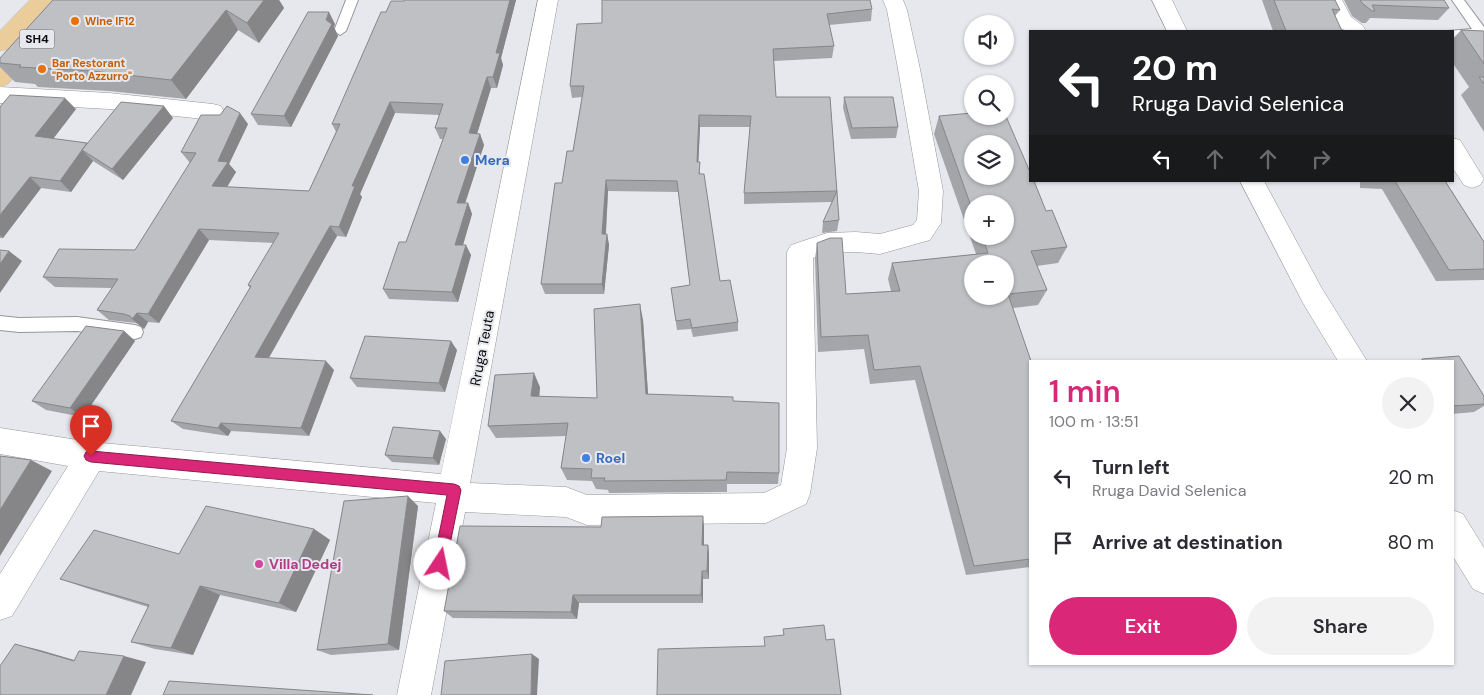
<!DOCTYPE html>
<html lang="en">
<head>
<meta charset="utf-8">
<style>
	:root { --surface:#fff; --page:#f2f2f3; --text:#2b2b33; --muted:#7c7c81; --accent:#db2777 }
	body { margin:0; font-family:"DM Sans",sans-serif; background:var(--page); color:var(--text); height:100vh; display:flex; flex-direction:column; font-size:19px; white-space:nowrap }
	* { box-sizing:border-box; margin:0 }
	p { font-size:16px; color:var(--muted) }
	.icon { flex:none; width:28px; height:28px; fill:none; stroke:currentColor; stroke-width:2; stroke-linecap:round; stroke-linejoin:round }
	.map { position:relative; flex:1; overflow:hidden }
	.side { position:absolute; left:1029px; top:360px; width:425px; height:305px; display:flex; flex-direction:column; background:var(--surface); border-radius:0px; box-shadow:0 1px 4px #0004 }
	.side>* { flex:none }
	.guide { position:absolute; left:1029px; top:30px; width:425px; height:152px; border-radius:0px; box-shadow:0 1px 4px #0004; background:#202124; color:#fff; overflow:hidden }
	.buttons { position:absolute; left:964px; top:15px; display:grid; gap:10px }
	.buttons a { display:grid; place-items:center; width:50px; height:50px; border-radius:50%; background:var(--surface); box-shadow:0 1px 4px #0004; font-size:25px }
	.pin { position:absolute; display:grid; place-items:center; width:42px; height:42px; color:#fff; margin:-51px -21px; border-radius:50% 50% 50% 0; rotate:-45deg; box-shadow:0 0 5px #0007 }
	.pin .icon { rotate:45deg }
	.me { position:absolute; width:55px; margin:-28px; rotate:11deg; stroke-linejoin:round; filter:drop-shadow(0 0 4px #0008) }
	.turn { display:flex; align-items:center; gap:18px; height:105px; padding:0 20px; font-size:22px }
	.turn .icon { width:65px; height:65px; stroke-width:2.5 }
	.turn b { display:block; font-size:35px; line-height:42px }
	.lanes { display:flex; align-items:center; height:48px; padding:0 20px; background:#0003; justify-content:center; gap:25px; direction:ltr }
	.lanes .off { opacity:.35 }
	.round { display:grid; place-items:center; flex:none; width:52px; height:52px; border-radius:26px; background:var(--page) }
	.summary { display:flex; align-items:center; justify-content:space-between; height:85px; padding:0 20px }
	h1 { font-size:30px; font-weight:600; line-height:38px; color:var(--accent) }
	.button { display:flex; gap:10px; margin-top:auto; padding:10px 20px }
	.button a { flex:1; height:58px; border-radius:30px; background:var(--accent); color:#fff; font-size:20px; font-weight:600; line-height:58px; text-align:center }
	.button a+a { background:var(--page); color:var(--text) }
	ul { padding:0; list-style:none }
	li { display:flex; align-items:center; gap:15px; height:65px; padding:0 20px }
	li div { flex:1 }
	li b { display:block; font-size:19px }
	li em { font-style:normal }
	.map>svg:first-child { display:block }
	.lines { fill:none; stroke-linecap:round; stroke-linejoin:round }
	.lane-casing { stroke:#95969a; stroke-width:2 }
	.street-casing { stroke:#95969a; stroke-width:1 }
	.primary-casing { stroke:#c4c5c5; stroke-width:1 }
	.lane { fill:#fff; fill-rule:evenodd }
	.street { fill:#fff; fill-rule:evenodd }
	.primary { fill:#ebcc9b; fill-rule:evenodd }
	.wall { fill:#a4a5a9; fill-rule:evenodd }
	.shaded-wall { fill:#868689 }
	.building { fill:#bfc0c4; stroke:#868689; fill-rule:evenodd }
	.route { fill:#db2777; stroke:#8e194d }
	.food-dot { fill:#e8710a; stroke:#e7e8ed; stroke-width:2 }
	.shop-dot { fill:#3f7fe0; stroke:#e7e8ed; stroke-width:2 }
	.hotel-dot { fill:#d1479c; stroke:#e7e8ed; stroke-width:2 }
	.labels { text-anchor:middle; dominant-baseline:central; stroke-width:4; stroke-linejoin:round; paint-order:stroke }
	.far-food-label { font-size:11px; font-weight:bold; fill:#c56008; stroke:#e7e8ed; text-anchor:start }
	.shield { fill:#e7e8ed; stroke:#4d4e50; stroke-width:1 }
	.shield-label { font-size:12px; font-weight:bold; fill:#0b0c0d }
	.shop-label { font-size:14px; font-weight:bold; fill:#366cbe; stroke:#e7e8ed; text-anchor:start }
	.street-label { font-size:14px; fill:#0b0c0d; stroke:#e7e8ed }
	.hotel-label { font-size:14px; font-weight:bold; fill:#b23c85; stroke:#e7e8ed; text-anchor:start }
</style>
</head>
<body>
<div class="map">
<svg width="1484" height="695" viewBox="0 0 1484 695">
	<rect width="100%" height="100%" fill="#e7e8ed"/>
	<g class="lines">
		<defs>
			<g id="lane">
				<polygon points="346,0 358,0 346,31 340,35 334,31"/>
				<polygon points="1452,0 1464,0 1484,27 1484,35 1452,38 1452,31 1448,31 1472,29"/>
				<polygon points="0,316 19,318 77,317 135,325 141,327 143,332 141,337 135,339 77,331 19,332 0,330"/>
			</g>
			<g id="street">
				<polygon points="538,0 558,0 470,483 566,487 587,495 764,493 781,485 787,448 787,252 791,245 827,233 856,232 880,234 913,225 917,220 919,191 898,69 887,10 883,0 903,0 907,10 920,69 943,191 941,223 930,240 880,254 856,252 827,253 813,258 817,448 810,494 806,504 766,523 587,525 566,517 465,512 431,695 397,695 436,503 99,471 12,616 0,620 0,574 68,466 0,454 0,428 91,442 441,474"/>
				<polygon points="1152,0 1172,0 1187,31 1167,31"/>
				<path d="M 1322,0 L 1342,0 L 1351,17 L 1363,26 L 1366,31 C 1333,31 1337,29 1322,0 Z"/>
				<polygon points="0,87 109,93 213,104 221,106 224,112 221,118 213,120 109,109 0,103"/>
				<polygon points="1452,138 1460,140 1484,179 1480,185 1472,188 1464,185 1452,167"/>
				<polygon points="1240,181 1264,181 1321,287 1367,361 1338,361 1303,303"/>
				<polygon points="1452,510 1463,514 1484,548 1484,594 1473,589 1452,555"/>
			</g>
			<g id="primary">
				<polygon points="30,0 52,0 8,49 0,51 0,31"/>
				<polygon points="62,0 84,0 8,84 0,87 0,66"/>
			</g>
		</defs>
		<use href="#lane" class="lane-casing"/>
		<use href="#street" class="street-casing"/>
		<use href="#primary" class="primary-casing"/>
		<use href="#lane" class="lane"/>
		<use href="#street" class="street"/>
		<use href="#primary" class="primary"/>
	</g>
	<g class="wall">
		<polygon points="53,0 279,0 284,8 259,43 238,30 186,99 109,91 38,87 35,84 15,82 0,67 0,58"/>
		<polygon points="404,0 516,0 501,58 503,65 497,88 491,88 477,134 480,134 484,145 465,203 468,203 472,214 463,245 471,255 458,302 389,299 383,289 406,242 443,139 440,139 435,128 439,115 395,113 360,194 362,197 346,237 337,236 269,358 334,370 309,436 231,431 228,436 183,429 171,421 250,288 248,285 274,243 209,240 159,323 148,322 144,329 138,324 136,323 109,320 97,310 112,288 55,287 43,277 135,250 190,163 181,152 248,124 229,164 236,172 227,187 309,191 336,132 332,124 386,12 404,1"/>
		<polygon points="1262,0 1335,0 1340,10 1335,16 1342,31 1273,31"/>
		<polygon points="1344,0 1444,0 1449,8 1438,20 1370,18 1366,23 1362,23 1352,16"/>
		<polygon points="872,9 871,21 829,25 834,46 832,58 774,61 776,97 830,97 839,220 837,231 822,233 823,222 832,202 744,204 744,193 750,127 700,127 698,162 720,281 738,322 738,331 693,337 691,329 677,330 671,288 690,285 678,192 608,191 606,234 607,234 609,245 604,294 545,294 541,284 562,183 573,151 582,97 572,98 570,86 602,23"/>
		<polygon points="335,24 334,27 338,36 291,127 258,125 251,114"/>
		<polygon points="1461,30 1484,31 1484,132 1461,95 1469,87 1452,62 1452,40"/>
		<polygon points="844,97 898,127 896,138 851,139 843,108"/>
		<polygon points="0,107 76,109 53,139 87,143 173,118 123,180 93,161 71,192 41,188 3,238 0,238"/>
		<path d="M 939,116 L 1046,211 L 1067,247 L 1058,263 L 1037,266 L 1047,290 L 1038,305 L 1013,308 L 1030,361 L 1030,567 L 966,575 L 915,380 L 870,384 L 864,349 L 818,352 L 815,259 L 817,243 L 846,294 L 891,291 L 888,279 L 892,263 L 976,254 L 934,134 ZM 972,204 L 1005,236 L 972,236 Z"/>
		<polygon points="1360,181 1447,181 1446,182 1484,242 1484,280 1436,281 1382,189 1360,188"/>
		<polygon points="643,320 648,394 733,401 779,473 778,484 727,484 727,492 609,493 608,490 596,489 592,481 567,480 561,468 566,436 496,438 488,426 540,387 539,397 597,398"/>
		<polygon points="124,331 135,341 83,417 46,410 32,401"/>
		<polygon points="457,350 445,392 357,387 350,378"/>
		<polygon points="1459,356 1484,396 1484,406 1474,412 1452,414 1452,361 1419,361 1422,359"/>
		<polygon points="446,439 439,465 392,462 385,455"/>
		<polygon points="418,506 399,650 331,655 317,650"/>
		<polygon points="704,526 704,545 708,545 709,554 709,579 703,579 703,603 579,603 577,619 453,618 444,611 601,527"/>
		<polygon points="314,529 330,540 296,612 220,595 193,655 155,649 131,642 148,607 86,588 60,579 179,554"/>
	</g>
	<g class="shaded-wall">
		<polygon points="264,0 279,0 284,8 259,43 247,23"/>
		<polygon points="510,0 516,0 501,58 503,65 497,88 493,77 496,53"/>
		<polygon points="226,10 238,30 186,99 171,80"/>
		<polygon points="329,12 335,24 334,27 338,36 291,127 284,116 326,20"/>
		<polygon points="487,77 491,88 474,144 469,133"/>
		<polygon points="65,98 76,109 46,148 35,136"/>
		<polygon points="390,102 395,113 360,194 362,197 346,237 339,227 352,186"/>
		<polygon points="164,106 173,118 123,180 112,169"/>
		<polygon points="240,113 248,124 229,164 236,172 221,197 212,186 218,161"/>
		<polygon points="699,115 700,127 698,173 697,162"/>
		<polygon points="480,134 484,145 462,213 457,203"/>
		<polygon points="87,143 82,150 93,161 71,192 60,181"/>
		<polygon points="30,177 41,188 3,238 0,235 0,215"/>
		<polygon points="606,180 608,191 605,245 602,234"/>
		<polygon points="468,203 472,214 460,255 455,245"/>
		<polygon points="330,226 337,236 264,366 255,357"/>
		<polygon points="199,229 209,240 159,323 148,314"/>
		<polygon points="607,234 609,245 604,294 602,284"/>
		<polygon points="466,245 471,255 458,302 452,292"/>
		<polygon points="9,251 22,261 0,293 0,264"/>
		<polygon points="640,304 643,320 649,408 646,394"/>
		<polygon points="137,313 148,322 144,329 132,319"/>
		<polygon points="124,331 135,341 83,417 70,408"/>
		<polygon points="451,341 457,350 445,392 439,383"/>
		<polygon points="326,361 334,370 309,436 301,428"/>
		<polygon points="534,373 540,387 538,410 531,396"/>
		<polygon points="221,423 231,431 228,436 218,428"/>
		<polygon points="440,431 446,439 439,465 433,458"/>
		<polygon points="31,460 52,471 0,556 0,510"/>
		<polygon points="408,496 418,506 399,650 388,644"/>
		<polygon points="703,516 704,526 704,554 702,545"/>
		<polygon points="314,529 330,540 296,612 279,603"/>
		<polygon points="708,545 709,554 709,579 707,571"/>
		<polygon points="702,571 703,579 703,603 701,595"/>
		<polygon points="200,586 220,595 193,655 171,648"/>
		<polygon points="573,595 579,603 577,619 571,612"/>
		<polygon points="15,644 40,650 98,667 74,661"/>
		<polygon points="532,654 539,659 537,695 531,695"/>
		<polygon points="124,656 146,662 131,695 106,695"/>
	</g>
	<g class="building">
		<polygon points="53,0 264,0 247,23 226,10 171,80 92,71 19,67 21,65 0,63 0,58"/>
		<polygon points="404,0 510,0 496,53 500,53 493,77 487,77 469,133 480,134 457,203 468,203 455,245 466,245 452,292 383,289 399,242 406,242 447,128 435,128 443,104 390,102 352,186 355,186 339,227 330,226 255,357 326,361 301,428 221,423 218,428 171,421 251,286 248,285 279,233 199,229 148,314 137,313 132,319 130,316 124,314 97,310 118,279 43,277 59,249 135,250 196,153 181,152 201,115 220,115 227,106 240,113 218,161 228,162 212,186 309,191 340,124 332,124 381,12 386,12 391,1 404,1"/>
		<polygon points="602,0 870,0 872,9 827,14 834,46 773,49 776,97 830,97 839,220 823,222 837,191 744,193 751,116 699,115 697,162 700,162 699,174 704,174 720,281 730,280 738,322 692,328 690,319 676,321 671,288 690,285 677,181 606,180 602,234 607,234 602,284 541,284 555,183 562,183 567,151 573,151 584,86 570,86 577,24 602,23"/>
		<polygon points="1274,0 1335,0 1340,10 1332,9 1342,31 1286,31"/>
		<polygon points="1360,0 1444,0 1449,8 1372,5 1375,11 1372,11 1362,3"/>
		<polygon points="308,12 329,12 326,20 332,24 284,116 251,114"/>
		<polygon points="1461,30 1484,31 1484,64"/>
		<polygon points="1479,77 1484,77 1484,84"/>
		<polygon points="10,95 65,98 35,136 87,143 60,181 30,177 0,215 0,107"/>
		<polygon points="844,97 893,97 898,127 852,128"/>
		<polygon points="121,102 164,106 112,169 82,150"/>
		<path d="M 972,113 L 972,116 L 1005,116 L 1005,114 L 1030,172 L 1030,181 L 1034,181 L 1046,211 L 1052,210 L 1067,247 L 1031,251 L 1047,290 L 1008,294 L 1031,361 L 1030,361 L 1030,559 L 974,566 L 920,366 L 874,370 L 868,335 L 821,337 L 817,243 L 830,238 L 842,238 L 846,294 L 900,291 L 892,263 L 988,253 L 982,236 L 1005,236 L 1005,204 L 972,204 L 972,209 L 939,116 ZM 972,144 L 1005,144 L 1005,176 L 972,176 ZM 972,264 L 1005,264 L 1005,296 L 972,296 Z"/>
		<polygon points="1395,181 1445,181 1484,242 1484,269 1449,270"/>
		<polygon points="0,250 9,251 0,264"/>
		<polygon points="640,304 646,394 733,397 733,401 779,403 779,473 727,472 726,480 604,481 605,478 591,478 592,469 561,468 568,423 488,426 495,375 534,373 531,396 597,398 594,309"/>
		<polygon points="86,326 124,331 70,408 32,401"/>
		<polygon points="365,336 451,341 439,383 350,378"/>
		<polygon points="1459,356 1484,396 1484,404 1452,406 1452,361 1424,361 1422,359"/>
		<polygon points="393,427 440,431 433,458 385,455"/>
		<polygon points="0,456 31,460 0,510"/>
		<polygon points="408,496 388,644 317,650 344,501"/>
		<polygon points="206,506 314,529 279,603 200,586 171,648 131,642 149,605 60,579 94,530 179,554"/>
		<polygon points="703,516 702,545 708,545 707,571 702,571 701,595 573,595 571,612 444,611 460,526 601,527 602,517"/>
		<polygon points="824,625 826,640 834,639 841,695 657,695 658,649 765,646 764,637 784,635 783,629"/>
		<polygon points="15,644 74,661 79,651 124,656 106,695 2,695 0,694 0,666"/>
		<polygon points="532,654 531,695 441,695 445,661"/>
		<polygon points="169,681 373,695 163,695"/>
	</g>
	<polygon class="route" points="91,451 454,484 459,486 461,490 446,564 445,569 440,571 435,569 433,564 447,495 91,462 86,460 84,456 86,452"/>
	<g class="food-dot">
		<circle cx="75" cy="21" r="5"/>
		<circle cx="42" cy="69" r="5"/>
	</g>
	<g class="shop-dot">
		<circle cx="465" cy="160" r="5"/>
		<circle cx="586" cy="458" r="5"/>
	</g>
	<circle class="hotel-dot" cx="259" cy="564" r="5"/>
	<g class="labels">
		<g class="far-food-label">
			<text x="85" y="21">Wine IF12</text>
			<text x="52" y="63">Bar Restorant<tspan x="52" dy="13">"Porto Azzurro"</tspan></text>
		</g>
		<rect class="shield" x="19.5" y="29.5" width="35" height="19" rx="4"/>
		<g class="shield-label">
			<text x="37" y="39">SH4</text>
		</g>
		<g class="shop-label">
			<text x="475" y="160">Mera</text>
			<text x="596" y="458">Roel</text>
		</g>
		<g class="street-label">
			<text transform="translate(482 348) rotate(-79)">Rruga Teuta</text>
		</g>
		<g class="hotel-label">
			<text x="269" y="564">Villa Dedej</text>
		</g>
	</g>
</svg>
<div class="buttons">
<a><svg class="icon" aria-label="sound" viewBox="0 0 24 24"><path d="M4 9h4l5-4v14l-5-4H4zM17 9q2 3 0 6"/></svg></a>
<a><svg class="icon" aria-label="search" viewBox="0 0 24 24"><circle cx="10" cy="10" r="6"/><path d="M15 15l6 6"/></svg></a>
<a><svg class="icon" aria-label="layers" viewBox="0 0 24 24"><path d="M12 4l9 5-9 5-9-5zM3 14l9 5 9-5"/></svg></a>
<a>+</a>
<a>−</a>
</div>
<div class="pin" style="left:91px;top:456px;background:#d93025"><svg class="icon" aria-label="arrive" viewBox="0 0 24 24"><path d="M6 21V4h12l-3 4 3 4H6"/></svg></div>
<svg class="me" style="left:440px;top:564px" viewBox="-20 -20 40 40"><circle r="19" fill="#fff"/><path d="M0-13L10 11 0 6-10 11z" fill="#db2777"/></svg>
<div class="guide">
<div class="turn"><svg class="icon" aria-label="left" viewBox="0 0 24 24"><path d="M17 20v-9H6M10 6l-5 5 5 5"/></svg><div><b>20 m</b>Rruga David Selenica</div></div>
<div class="lanes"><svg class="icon" aria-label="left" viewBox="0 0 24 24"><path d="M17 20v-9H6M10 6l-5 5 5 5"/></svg><svg class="icon off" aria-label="ahead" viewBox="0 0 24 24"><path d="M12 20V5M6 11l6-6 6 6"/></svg><svg class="icon off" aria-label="ahead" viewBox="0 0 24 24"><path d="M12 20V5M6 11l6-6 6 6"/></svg><svg class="icon off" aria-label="right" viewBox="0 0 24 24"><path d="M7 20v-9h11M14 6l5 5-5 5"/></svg></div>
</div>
<section class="side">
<div class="summary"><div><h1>1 min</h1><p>100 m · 13:51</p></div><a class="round"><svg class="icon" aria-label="close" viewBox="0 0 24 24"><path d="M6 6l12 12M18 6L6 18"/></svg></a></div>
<ul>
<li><svg class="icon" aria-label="left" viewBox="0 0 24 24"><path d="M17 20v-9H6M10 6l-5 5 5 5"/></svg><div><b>Turn left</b><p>Rruga David Selenica</p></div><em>20 m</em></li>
<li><svg class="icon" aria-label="arrive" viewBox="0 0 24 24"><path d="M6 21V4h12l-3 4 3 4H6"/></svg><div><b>Arrive at destination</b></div><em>80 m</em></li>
</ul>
<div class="button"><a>Exit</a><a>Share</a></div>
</section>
</div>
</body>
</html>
